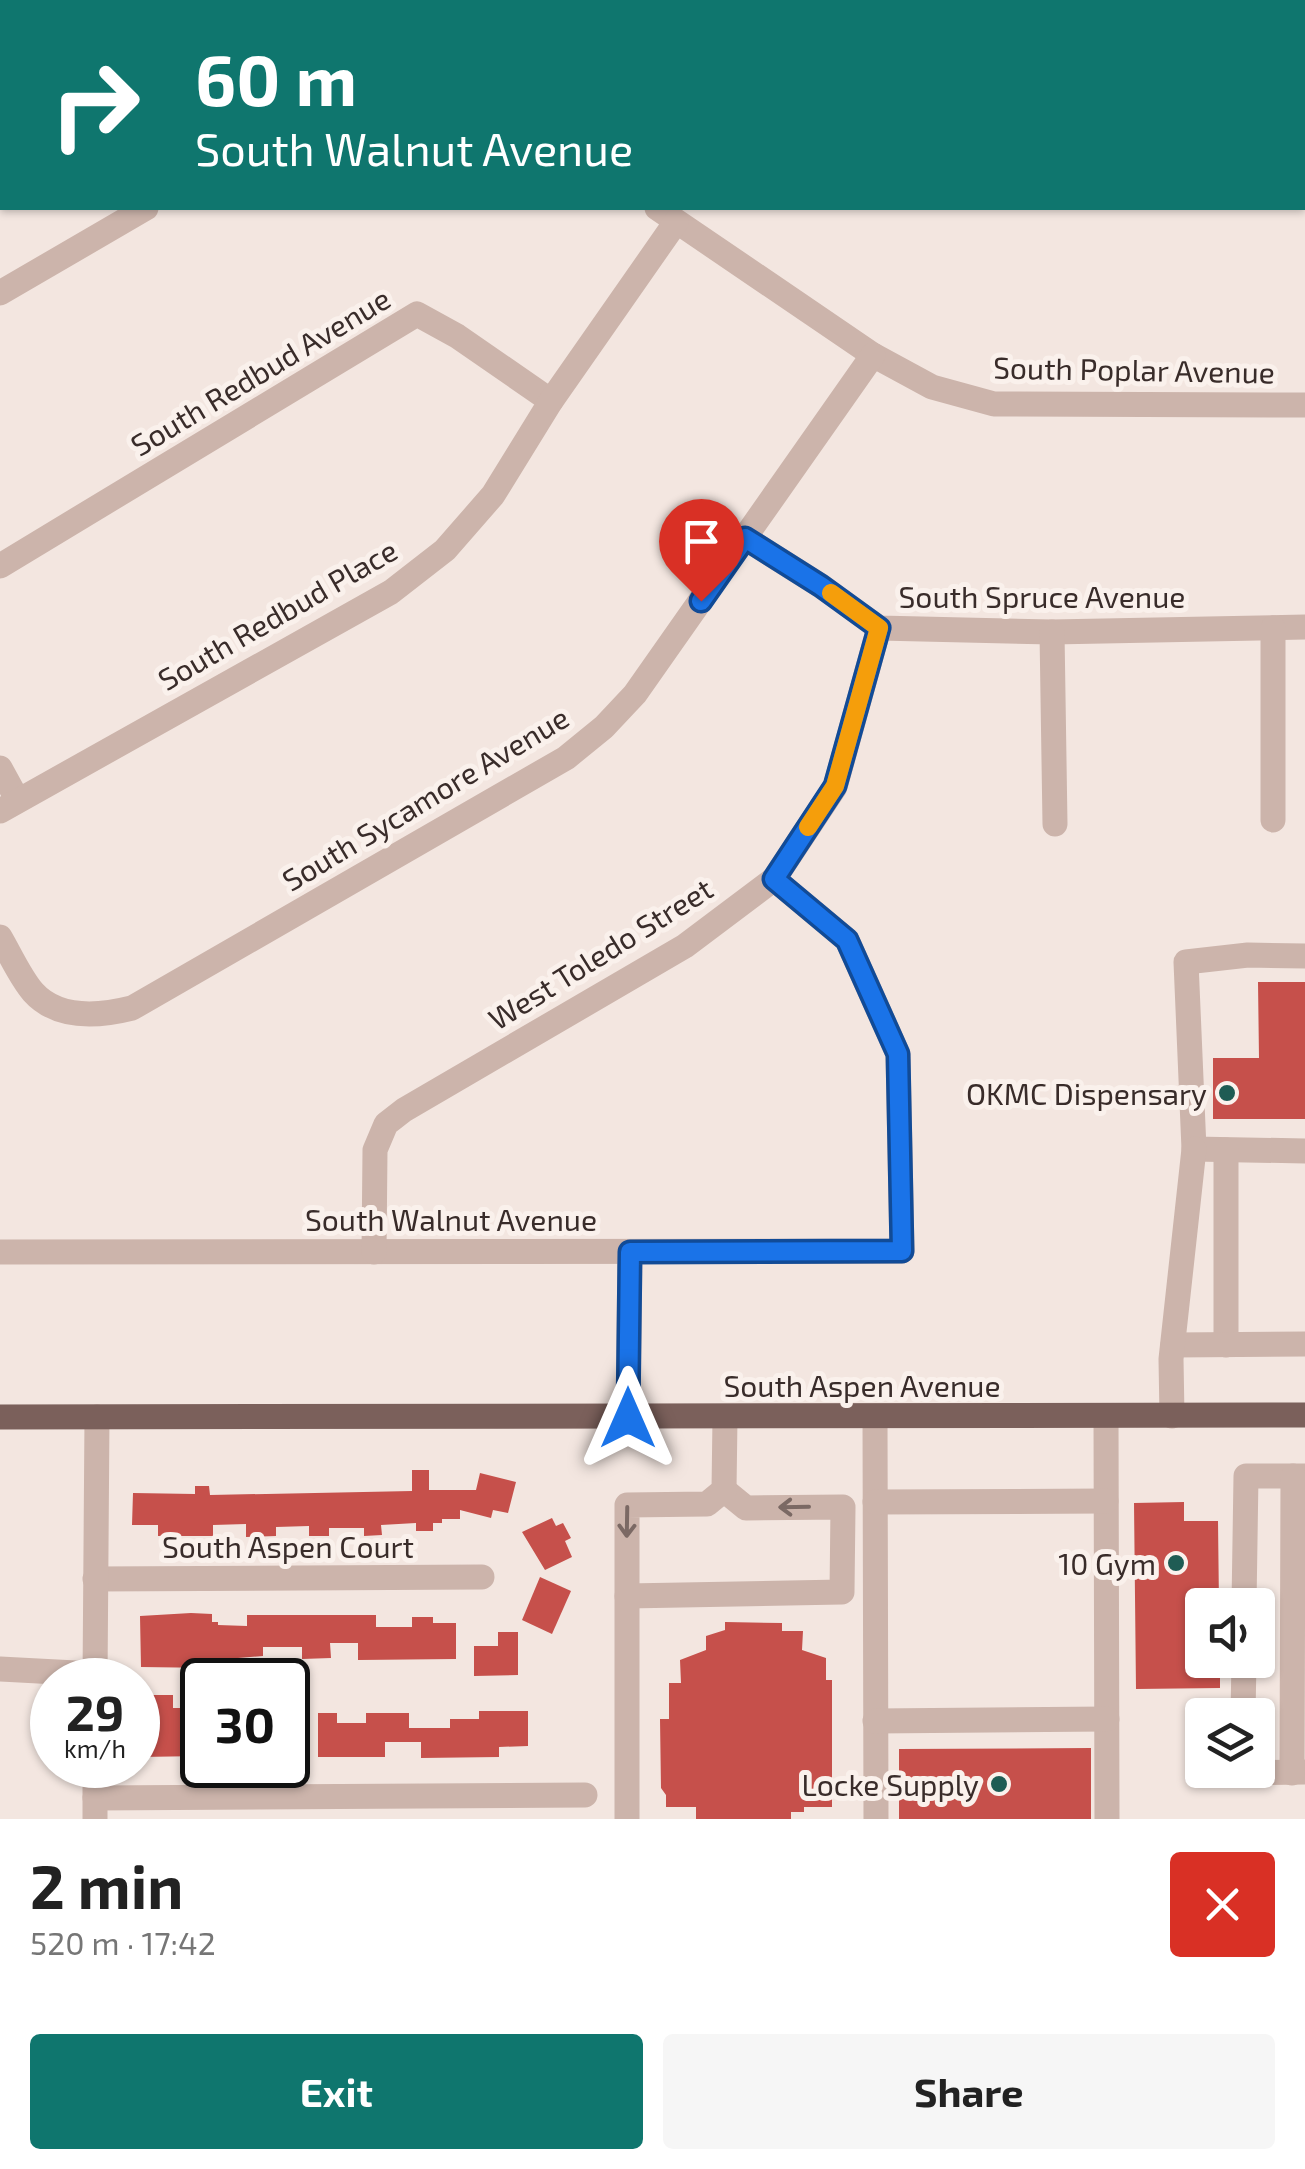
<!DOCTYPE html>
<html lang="en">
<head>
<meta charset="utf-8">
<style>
	:root { --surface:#fff; --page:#f6f6f6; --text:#222; --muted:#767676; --accent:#0f766e }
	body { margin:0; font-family:"Exo 2",sans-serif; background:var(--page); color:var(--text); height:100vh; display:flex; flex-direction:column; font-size:38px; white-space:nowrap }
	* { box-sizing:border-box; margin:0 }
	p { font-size:32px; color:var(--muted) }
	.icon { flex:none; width:55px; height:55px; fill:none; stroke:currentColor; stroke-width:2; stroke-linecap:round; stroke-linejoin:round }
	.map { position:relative; height:1819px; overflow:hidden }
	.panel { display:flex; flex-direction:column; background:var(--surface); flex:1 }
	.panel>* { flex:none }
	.hud { position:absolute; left:0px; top:0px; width:1305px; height:210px; box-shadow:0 2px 8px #0004; background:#0f766e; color:#fff; overflow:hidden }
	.buttons { position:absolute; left:1185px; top:1588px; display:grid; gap:20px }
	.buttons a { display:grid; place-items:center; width:90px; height:90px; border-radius:10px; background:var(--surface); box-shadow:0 2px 8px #0004; font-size:50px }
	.speed { position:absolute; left:30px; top:1658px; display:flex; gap:20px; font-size:50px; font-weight:700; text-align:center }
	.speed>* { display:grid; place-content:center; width:130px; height:130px; border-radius:50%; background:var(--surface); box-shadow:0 2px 8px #0004; line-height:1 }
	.speed small { font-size:25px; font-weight:400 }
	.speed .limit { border:5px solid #111; border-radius:15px; background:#fff; color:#111 }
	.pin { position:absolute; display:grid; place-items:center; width:85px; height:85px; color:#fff; margin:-102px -42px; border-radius:50% 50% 50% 0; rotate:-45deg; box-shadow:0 0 10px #0007 }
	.pin .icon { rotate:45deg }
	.me { position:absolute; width:110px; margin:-55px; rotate:0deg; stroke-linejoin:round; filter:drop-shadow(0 0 8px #0008) }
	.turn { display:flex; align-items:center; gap:35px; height:210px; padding:0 30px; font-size:45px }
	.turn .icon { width:130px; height:130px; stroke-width:2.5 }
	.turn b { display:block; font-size:70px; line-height:85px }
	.round { display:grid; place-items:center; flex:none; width:105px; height:105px; border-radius:10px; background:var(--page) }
	.overview { display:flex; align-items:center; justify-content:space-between; height:170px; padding:0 30px }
	h1 { font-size:60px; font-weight:700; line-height:75px }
	.action { display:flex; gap:20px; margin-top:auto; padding:20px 30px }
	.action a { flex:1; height:115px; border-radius:10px; background:var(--accent); color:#fff; font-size:40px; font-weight:700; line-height:115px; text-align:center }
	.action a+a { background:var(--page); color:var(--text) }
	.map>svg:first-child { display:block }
	.building { fill:#c6504b }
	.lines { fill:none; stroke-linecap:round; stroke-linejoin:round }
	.minor { stroke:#ccb4ab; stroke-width:25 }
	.major { stroke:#7b605b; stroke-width:25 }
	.oneway { stroke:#7b6964 }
	.route-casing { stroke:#114b97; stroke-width:25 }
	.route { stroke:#1a73e8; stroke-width:18 }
	.slow { stroke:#f59e0b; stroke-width:18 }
	.poi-dot { fill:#1f5c54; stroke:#faf1ec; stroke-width:4 }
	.labels { text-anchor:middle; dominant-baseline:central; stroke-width:10; stroke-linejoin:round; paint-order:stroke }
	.street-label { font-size:30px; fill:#392c2a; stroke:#faf1ec }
	.poi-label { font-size:30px; fill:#392c2a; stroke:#faf1ec; text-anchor:end }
</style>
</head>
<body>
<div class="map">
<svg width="1305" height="1819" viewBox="0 0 1305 1819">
	<rect width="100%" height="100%" fill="#f3e6e0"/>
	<g class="building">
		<polygon points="1258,982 1305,982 1305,1119 1213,1119 1213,1058 1259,1058"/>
		<polygon points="412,1470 429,1470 429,1490 476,1490 480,1473 516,1482 508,1513 493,1510 491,1518 460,1510 460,1519 442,1519 442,1523 433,1523 433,1531 416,1531 416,1523 381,1525 382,1535 364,1536 364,1528 329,1528 329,1536 309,1536 309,1526 276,1527 276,1536 246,1537 246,1524 213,1525 213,1536 158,1536 158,1525 132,1525 133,1493 195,1494 195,1486 209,1486 210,1495 412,1491"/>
		<polygon points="1184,1502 1184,1521 1218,1521 1219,1605 1202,1605 1202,1660 1220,1660 1220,1688 1136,1689 1134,1503"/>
		<polygon points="552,1518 556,1526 563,1523 571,1538 565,1541 572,1557 545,1570 522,1532"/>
		<polygon points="540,1577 571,1591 552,1634 522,1620"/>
		<polygon points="191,1613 212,1614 212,1622 218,1622 218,1625 247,1626 247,1615 376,1615 376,1627 412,1627 412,1617 433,1617 433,1623 456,1623 456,1659 358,1660 358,1643 330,1643 331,1658 302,1659 302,1647 263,1647 263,1656 214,1660 214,1668 141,1667 140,1616"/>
		<polygon points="725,1622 782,1623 782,1631 803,1631 802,1650 826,1658 826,1680 832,1680 832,1807 804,1807 804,1812 791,1812 791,1819 696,1819 696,1807 666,1807 666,1795 661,1788 660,1719 669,1719 669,1683 681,1683 680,1660 706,1650 706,1636 725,1630"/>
		<polygon points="498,1632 518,1632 518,1675 474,1676 474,1646 498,1646"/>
		<polygon points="139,1695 173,1695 173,1708 181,1708 181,1714 202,1714 202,1756 140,1757"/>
		<polygon points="479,1711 528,1711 528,1746 499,1747 499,1757 421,1758 421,1742 385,1742 385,1757 318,1757 318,1713 337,1713 337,1723 366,1723 366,1713 409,1713 409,1728 450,1728 450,1719 479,1719"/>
		<polygon points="1091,1748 1091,1819 899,1819 899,1749"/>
	</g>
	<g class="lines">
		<g class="minor">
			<polyline points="749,0 753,2"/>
			<polyline points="62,2 66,0"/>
			<polyline points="635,2 637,0"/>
			<polyline points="790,2 792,0"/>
			<polyline points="0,39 2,37"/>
			<polyline points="1302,174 1305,174"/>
			<polyline points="657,208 873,355 932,387 994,404 1305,405"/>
			<polyline points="0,293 146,208"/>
			<polyline points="745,538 821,586 879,628 1052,632 1305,627"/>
			<polyline points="0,566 417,314 457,336 551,401"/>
			<polyline points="1052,632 1055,824"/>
			<polyline points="0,768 17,799"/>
			<polyline points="0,811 391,592 445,550 493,495 551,401 676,222"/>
			<polyline points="1273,820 1273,628"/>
			<path d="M 0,937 C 10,954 20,977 33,992 C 58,1020 100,1016 132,1008 L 566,758 L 604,727 L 635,694 L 873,355"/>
			<polyline points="1305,956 1248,955 1186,962 1194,1149 1305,1151"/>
			<polyline points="1226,1150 1226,1345"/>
			<polyline points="0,1252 902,1251 898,1054 847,940 774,879"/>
			<polyline points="374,1252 375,1150 386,1124 404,1110 685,946 774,879 835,787 879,628"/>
			<polyline points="1173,1345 1305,1344"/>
			<polyline points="1106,1416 1107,1819"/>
			<polyline points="1172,1416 1171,1359 1194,1149"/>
			<polyline points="875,1417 876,1819"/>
			<polyline points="628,1418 630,1252"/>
			<polyline points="875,1502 1106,1501"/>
			<polyline points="95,1579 482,1577"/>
			<polyline points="627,1596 842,1592 843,1507 746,1508 724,1490"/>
			<polyline points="1244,1605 1246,1476 1305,1476"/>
			<polyline points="0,1669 95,1674"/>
			<polyline points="95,1680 97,1417"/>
			<polyline points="1243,1715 1244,1660"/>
			<polyline points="875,1721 1107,1719"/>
			<polyline points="1243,1770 1243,1773 1305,1772"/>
			<polyline points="1292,1773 1293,1476"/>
			<polyline points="95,1798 585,1795"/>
			<polyline points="95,1819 95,1765"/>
			<polyline points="627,1819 627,1505 707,1504 724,1490 725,1418"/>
		</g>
		<polyline class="major" points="0,1417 1305,1415"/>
	</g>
	<defs><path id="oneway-shaft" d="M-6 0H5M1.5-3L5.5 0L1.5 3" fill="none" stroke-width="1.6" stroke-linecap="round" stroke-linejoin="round" transform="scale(2.5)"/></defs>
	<g class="oneway">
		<use href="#oneway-shaft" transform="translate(794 1507) rotate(179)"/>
		<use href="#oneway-shaft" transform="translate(627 1522) rotate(91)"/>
	</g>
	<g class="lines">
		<defs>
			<polyline id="route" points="628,1418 630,1252 902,1251 898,1054 847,940 774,879 835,786 879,628 821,586 745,538 701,601"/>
		</defs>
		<use href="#route" class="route-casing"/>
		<use href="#route" class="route"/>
		<polyline class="slow" points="808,827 835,786 879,628 831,593"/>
	</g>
	<g class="poi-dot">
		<circle cx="1227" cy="1093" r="10"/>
		<circle cx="1176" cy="1563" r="10"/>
		<circle cx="999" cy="1784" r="10"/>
	</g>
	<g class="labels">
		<g class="street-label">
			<text transform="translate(1134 369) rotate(1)">South Poplar Avenue</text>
			<text transform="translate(260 371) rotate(-31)">South Redbud Avenue</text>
			<text x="1042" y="596">South Spruce Avenue</text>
			<text transform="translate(277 614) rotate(-30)">South Redbud Place</text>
			<text transform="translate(425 798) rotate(-31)">South Sycamore Avenue</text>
			<text transform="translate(600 953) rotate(-32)">West Toledo Street</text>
			<text x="451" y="1219">South Walnut Avenue</text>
			<text x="862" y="1385">South Aspen Avenue</text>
			<text x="288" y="1546">South Aspen Court</text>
		</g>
		<g class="poi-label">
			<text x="1207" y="1093">OKMC Dispensary</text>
			<text x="1156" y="1563">10 Gym</text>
			<text x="979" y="1784">Locke Supply</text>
		</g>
	</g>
</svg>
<div class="buttons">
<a><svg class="icon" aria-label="sound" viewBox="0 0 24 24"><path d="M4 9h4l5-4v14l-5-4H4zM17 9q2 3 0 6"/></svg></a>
<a><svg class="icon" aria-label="layers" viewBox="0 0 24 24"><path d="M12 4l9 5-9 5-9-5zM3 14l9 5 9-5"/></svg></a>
</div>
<div class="speed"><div>29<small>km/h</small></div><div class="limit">30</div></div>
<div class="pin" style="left:701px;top:601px;background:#d93025"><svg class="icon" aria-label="arrive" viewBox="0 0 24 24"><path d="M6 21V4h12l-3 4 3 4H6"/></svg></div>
<svg class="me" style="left:628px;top:1418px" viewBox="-20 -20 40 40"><path d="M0-17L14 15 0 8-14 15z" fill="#1a73e8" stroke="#fff" stroke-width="4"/></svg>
<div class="hud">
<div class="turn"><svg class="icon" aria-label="right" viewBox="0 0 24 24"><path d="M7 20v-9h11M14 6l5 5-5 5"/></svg><div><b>60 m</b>South Walnut Avenue</div></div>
</div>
</div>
<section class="panel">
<div class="overview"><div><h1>2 min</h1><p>520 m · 17:42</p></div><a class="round" style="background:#d93025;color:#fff"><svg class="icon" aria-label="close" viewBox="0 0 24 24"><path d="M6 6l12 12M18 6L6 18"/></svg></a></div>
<div class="action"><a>Exit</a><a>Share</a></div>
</section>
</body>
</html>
